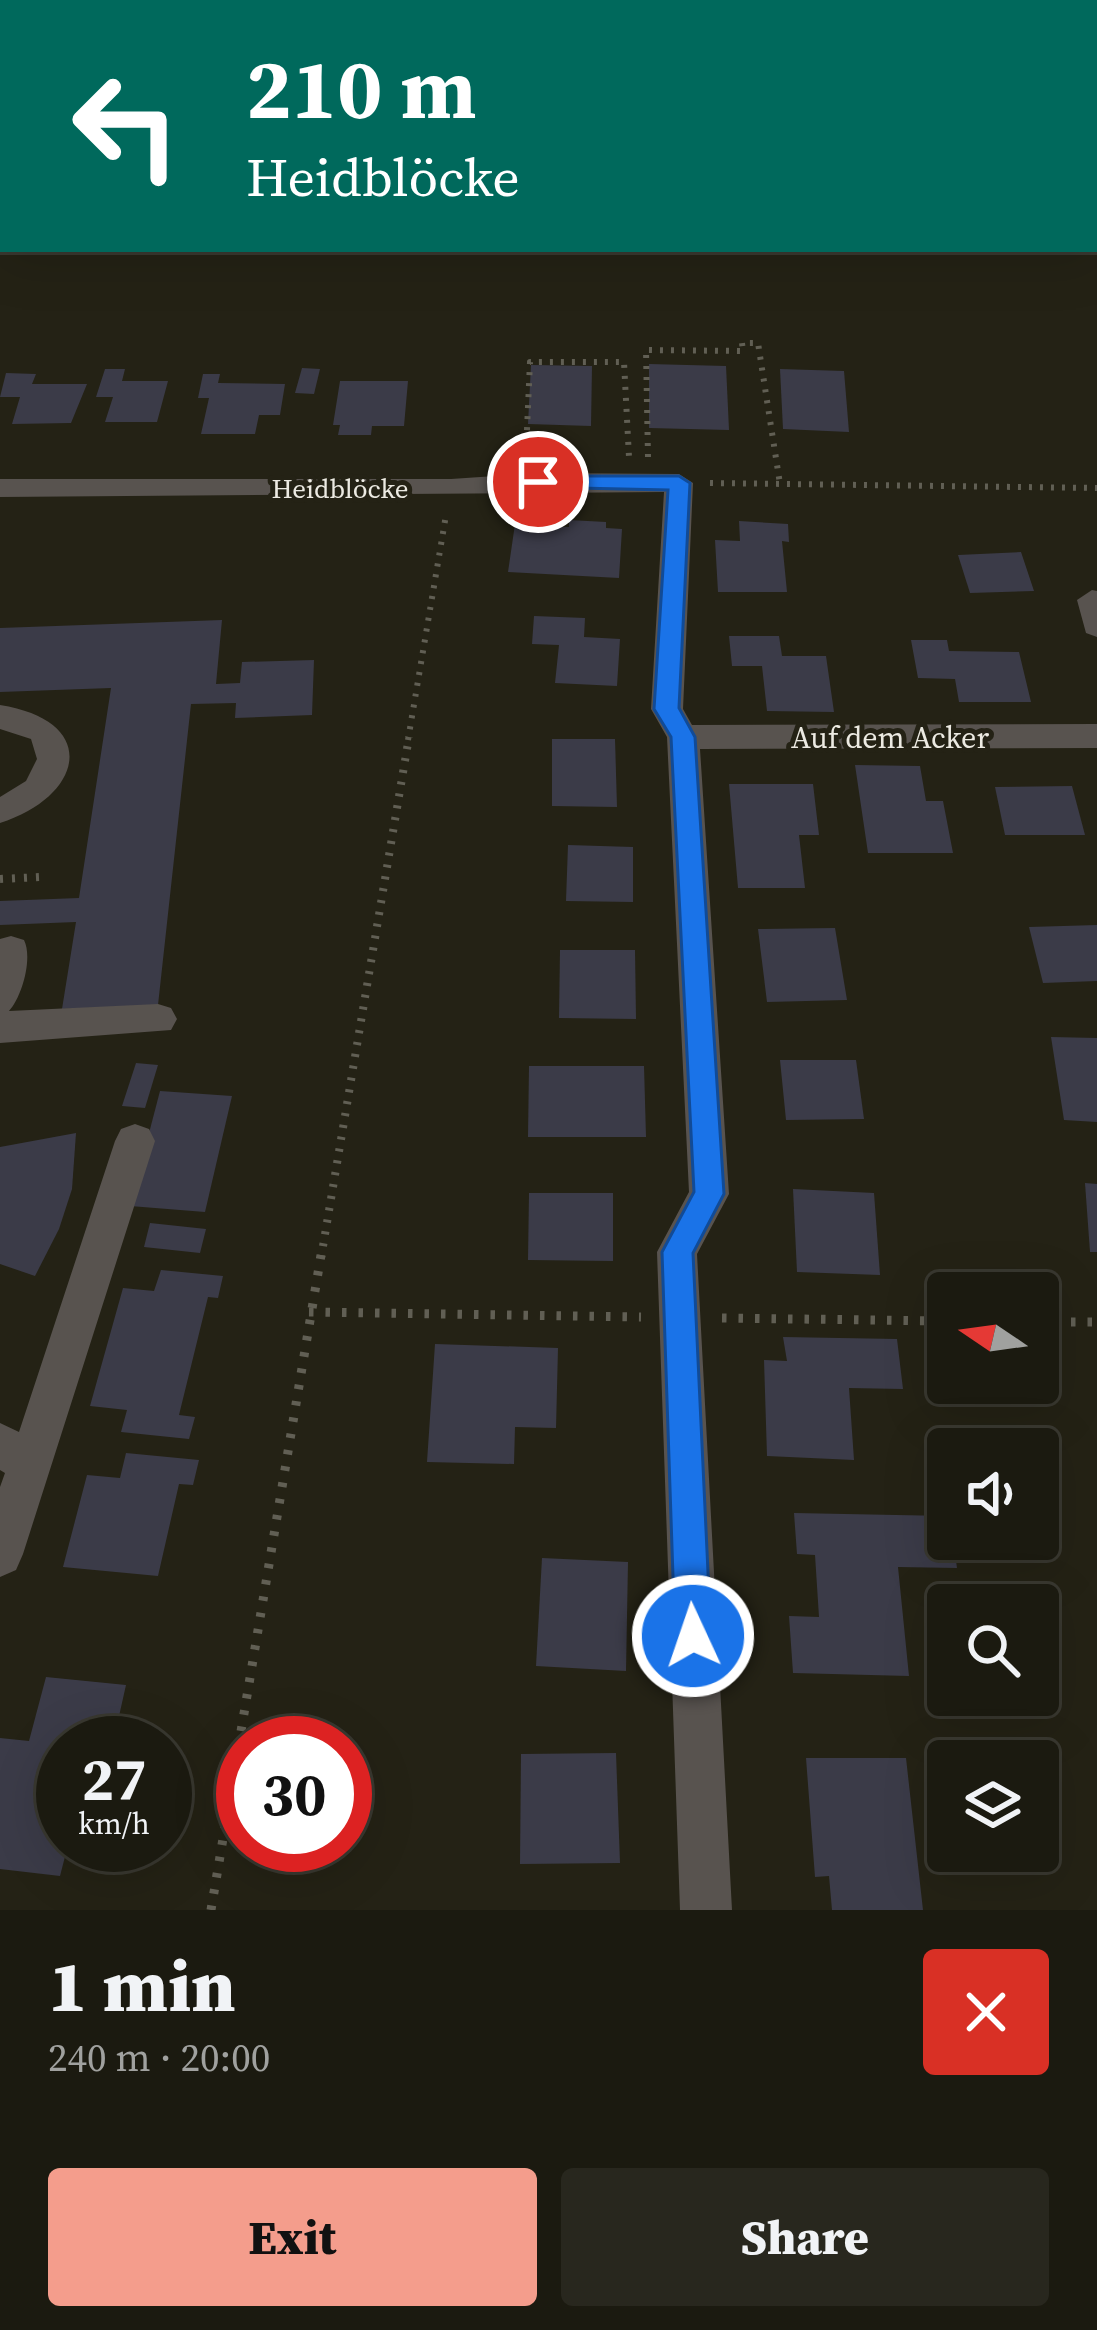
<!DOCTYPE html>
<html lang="en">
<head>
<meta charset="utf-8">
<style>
	:root { --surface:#1b1a10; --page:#28271e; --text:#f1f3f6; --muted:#a0a19f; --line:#393830; --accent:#f49d8c }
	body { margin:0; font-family:"Source Serif 4",serif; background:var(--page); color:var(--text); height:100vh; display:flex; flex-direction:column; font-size:45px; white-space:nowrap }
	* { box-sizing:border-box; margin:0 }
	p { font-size:39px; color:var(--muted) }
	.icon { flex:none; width:66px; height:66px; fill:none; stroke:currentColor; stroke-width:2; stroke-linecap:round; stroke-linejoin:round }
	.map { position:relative; height:1910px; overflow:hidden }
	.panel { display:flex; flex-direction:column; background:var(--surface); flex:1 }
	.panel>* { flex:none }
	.top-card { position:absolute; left:0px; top:0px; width:1098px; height:252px; box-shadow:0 12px 48px #0002,0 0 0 3px var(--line); background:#00695c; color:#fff; overflow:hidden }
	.needle { width:78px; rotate:283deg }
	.buttons { position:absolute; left:927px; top:1272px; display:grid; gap:24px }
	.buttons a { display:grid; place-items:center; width:132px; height:132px; border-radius:12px; background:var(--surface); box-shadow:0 12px 48px #0002,0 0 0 3px var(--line); font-size:60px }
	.speed { position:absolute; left:36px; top:1716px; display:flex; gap:24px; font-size:60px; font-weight:700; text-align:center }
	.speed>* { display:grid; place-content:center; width:156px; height:156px; border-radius:50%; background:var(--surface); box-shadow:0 12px 48px #0002,0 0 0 3px var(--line); line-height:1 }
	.speed small { font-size:30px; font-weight:400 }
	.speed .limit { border:18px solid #d22; background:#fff; color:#111 }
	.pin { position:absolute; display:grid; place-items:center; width:102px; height:102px; color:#fff; margin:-51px; border:6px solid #fff; border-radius:50%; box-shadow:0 3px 12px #0007 }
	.me { position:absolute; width:132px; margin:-66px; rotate:357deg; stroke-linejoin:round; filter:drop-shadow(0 0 9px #0008) }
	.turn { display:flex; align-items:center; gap:42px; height:252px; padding:0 48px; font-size:54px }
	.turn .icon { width:156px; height:156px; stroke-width:2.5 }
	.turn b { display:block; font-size:84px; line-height:102px }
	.round { display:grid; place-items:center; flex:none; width:126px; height:126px; border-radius:12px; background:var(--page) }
	.overview { display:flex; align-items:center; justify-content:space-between; height:204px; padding:0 48px }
	h1 { font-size:72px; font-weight:800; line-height:90px }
	.button { display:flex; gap:24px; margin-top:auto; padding:24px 48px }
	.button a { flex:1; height:138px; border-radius:12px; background:var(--accent); color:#111; font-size:48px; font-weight:800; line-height:138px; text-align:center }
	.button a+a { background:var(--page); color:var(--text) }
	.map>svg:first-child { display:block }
	.building { fill:#3b3b48 }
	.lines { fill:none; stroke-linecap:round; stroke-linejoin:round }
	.path-far2 { stroke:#615f54; stroke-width:6; stroke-dasharray:3 8; stroke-linecap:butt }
	.path-far1 { stroke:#615f54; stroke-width:8; stroke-dasharray:3 9; stroke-linecap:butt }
	.path { stroke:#615f54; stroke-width:9; stroke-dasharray:4.5 12; stroke-linecap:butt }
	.minor { fill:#58534f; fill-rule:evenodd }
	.route { fill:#1a73e8; stroke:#114b97; stroke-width:3 }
	.labels { text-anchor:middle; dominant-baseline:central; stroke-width:10; stroke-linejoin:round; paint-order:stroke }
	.far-street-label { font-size:27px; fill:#eceae2; stroke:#242215 }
	.street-label { font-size:30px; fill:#eceae2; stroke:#242215 }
</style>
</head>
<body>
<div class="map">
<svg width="1097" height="1910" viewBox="0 0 1097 1910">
	<rect width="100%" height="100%" fill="#242215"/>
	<g class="building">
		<polygon points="649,364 726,366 729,430 649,428"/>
		<polygon points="531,365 592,366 591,426 528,424"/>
		<polygon points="302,368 320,369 314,394 295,393"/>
		<polygon points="105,369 125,369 122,381 168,381 157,422 105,422 113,397 96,397"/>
		<polygon points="780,369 844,371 849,432 783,429"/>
		<polygon points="6,373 36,374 32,384 87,384 71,423 12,424 20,397 0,397"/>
		<polygon points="203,374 220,374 218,383 285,384 280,415 259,415 255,434 201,434 209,398 198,398"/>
		<polygon points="340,381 408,381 404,426 372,426 371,435 338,435 340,425 333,425"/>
		<polygon points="569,520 606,522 606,528 622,529 619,578 508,572 515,524 569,527"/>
		<polygon points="739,521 788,524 789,542 782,541 787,592 718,592 715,540 740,541"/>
		<polygon points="1021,552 1034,591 970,593 958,555"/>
		<polygon points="534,616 585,618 584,637 620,639 617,686 555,683 559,645 532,644"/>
		<polygon points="222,620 216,684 240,683 242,662 314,660 312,715 235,718 236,703 191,704 158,1005 62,1009 76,922 0,925 0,901 79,898 111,688 0,692 0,628"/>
		<polygon points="729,636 779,636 782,656 826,656 834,712 767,711 762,666 732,666"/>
		<polygon points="911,640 947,640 949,651 1019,652 1031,702 959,702 955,679 918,678"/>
		<polygon points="552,739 615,739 617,807 552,806"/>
		<polygon points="855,765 920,766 926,801 943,801 953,853 868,853"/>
		<polygon points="729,784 813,784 819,835 799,835 805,888 738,888"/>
		<polygon points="1072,786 1085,835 1005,835 995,787"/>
		<polygon points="568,845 633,847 633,902 566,901"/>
		<polygon points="1097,925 1097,981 1043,983 1029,927"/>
		<polygon points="835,928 847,1000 767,1002 758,929"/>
		<polygon points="560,950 635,950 636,1019 559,1018"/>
		<polygon points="1051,1037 1097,1038 1097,1122 1064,1120"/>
		<polygon points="780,1060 856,1060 864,1119 786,1120"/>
		<polygon points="136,1063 158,1065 145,1108 122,1106"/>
		<polygon points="529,1066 644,1066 646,1137 528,1137"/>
		<polygon points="160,1091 232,1096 205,1212 130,1206"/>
		<polygon points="76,1133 72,1189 59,1229 35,1276 0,1264 0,1147"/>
		<polygon points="1085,1183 1097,1184 1097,1252 1090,1252"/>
		<polygon points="793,1189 874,1193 880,1275 797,1272"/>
		<polygon points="529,1193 613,1193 613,1261 528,1260"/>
		<polygon points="150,1223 206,1229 200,1253 144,1247"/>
		<polygon points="161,1270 223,1276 218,1298 208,1297 179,1415 195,1417 189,1439 121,1432 127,1410 90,1406 123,1288 154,1291"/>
		<polygon points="783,1337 897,1339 903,1389 849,1388 854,1460 767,1456 764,1360 787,1361"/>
		<polygon points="435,1344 558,1348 556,1428 515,1427 514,1464 427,1462"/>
		<polygon points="126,1453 199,1460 193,1485 179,1484 158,1576 63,1567 87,1475 120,1478"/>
		<polygon points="794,1513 948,1516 948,1539 953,1539 957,1568 898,1567 909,1676 793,1673 789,1616 819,1617 815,1555 797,1554"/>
		<polygon points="542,1558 628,1562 626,1671 536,1666"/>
		<polygon points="46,1677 126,1685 113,1743 63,1743 63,1845 68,1845 60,1876 0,1869 0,1738 29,1741"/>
		<polygon points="616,1753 620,1863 520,1864 521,1754"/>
		<polygon points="806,1758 906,1758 923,1910 832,1910 829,1876 815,1877"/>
	</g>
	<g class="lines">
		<g class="path-far2">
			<polyline points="526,452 530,362 624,362 629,457"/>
			<polyline points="648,457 646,350 743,351 742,343 758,343 780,484"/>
			<polyline points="710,483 1097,488"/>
			<polyline points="408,740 446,515"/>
		</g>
		<g class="path-far1">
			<polyline points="0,879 41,877"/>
			<polyline points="321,1258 409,737"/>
		</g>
		<g class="path">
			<polyline points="309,1312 641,1317"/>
			<polyline points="722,1318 948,1321"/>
			<polyline points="1038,1322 1097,1322"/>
			<polyline points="211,1910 321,1255"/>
		</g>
		<g class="minor">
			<polygon points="521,0 707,0 705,3"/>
			<polygon points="826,0 1000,0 1002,3 828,3"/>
			<polygon points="1097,0 1097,12 1095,12 1095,3 1087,3"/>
			<polygon points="539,473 679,474 693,483 683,709 692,725 1097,724 1097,748 700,749 729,1194 697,1254 732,1910 680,1910 657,1252 689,1192 667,737 651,709 664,492 0,497 0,479 451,479"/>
			<polygon points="1092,590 1097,591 1097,637 1086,633 1077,600"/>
			<path d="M 0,705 C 101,721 84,796 0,823 L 0,797 L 26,781 L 37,759 L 31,739 L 0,729 Z"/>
			<path d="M 11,936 L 24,940 C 33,958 22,997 9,1011 L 158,1004 L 171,1008 L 177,1019 L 171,1030 L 0,1043 L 0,939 Z"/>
			<polygon points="135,1124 149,1129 155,1141 23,1554 16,1570 0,1577 0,1487 5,1473 0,1470 0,1423 19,1432 115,1141 121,1129"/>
		</g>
	</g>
	<polygon class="route" points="538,476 679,476 690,483 679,708 695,737 724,1194 693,1253 711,1636 706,1649 693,1654 680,1649 675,1636 662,1252 694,1192 671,737 654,709 668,490 531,487 528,482"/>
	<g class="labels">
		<g class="far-street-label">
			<text x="340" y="488">Heidblöcke</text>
		</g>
		<g class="street-label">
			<text x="890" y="737">Auf dem Acker</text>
		</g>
	</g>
</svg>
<div class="buttons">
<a><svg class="needle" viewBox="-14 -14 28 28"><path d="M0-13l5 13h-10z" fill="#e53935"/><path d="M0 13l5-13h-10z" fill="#a0a19f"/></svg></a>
<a><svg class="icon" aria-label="sound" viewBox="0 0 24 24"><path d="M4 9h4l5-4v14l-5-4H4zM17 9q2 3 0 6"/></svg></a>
<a><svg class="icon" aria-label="search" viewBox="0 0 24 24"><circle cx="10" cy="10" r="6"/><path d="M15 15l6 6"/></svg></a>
<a><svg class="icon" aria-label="layers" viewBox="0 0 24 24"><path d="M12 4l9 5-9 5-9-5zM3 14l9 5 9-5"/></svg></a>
</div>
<div class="speed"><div>27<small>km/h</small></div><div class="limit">30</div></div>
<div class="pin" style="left:538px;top:482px;background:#d93025"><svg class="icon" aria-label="arrive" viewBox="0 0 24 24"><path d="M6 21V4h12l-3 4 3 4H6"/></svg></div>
<svg class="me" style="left:693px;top:1636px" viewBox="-20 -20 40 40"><circle r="17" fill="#1a73e8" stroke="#fff" stroke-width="3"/><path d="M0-11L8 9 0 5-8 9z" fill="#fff"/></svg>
<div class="top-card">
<div class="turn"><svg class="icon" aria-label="left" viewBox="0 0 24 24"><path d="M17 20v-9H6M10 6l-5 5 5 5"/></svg><div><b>210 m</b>Heidblöcke</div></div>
</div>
</div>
<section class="panel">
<div class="overview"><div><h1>1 min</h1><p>240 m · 20:00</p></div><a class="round" style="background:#d93025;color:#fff"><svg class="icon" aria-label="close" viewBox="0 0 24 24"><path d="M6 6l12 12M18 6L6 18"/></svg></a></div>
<div class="button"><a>Exit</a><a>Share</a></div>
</section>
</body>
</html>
